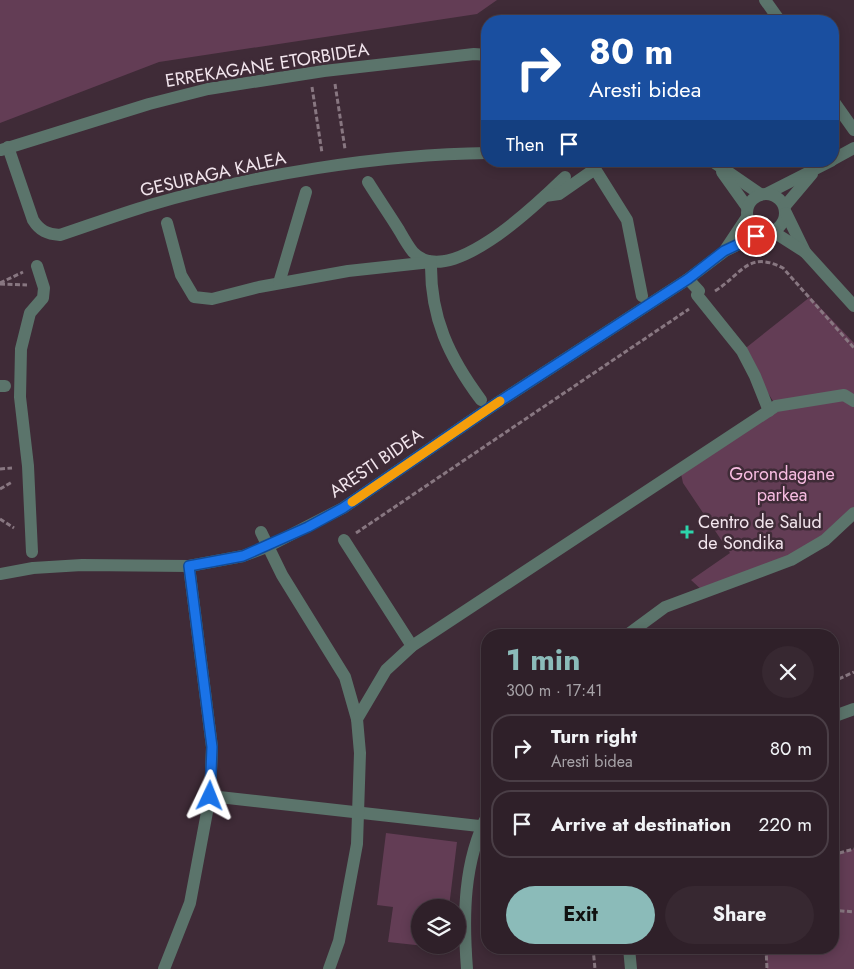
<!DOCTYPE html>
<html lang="en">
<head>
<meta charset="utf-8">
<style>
	:root { --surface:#2f2029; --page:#372831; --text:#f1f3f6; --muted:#a7a3a8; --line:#4a3e46; --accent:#8bbbb9 }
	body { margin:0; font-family:Jost,sans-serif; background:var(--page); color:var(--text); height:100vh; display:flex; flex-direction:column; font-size:19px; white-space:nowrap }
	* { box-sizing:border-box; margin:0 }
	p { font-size:16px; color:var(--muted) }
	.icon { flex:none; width:28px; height:28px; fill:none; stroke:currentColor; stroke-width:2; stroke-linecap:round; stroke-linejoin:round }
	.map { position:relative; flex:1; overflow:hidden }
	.panel { position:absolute; left:481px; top:629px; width:358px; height:325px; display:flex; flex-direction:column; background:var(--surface); border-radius:20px; box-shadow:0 2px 12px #0003,0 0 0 1px var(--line) }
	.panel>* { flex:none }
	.top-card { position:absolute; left:481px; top:15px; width:358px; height:152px; border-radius:20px; box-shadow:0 2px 12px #0003,0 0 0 1px var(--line); background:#1a4fa0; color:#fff; overflow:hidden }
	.tools { position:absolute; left:411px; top:899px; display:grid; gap:10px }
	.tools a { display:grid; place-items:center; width:55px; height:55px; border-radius:50%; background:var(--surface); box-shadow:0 2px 12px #0003,0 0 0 1px var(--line); font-size:25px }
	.pin { position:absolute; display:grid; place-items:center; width:42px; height:42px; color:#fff; margin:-21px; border:2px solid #fff; border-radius:50%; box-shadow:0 1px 5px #0007 }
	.me { position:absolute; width:55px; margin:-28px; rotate:2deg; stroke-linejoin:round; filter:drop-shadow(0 0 4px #0008) }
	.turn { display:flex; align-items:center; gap:18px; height:105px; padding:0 25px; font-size:22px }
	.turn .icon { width:65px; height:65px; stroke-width:2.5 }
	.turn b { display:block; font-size:35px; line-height:42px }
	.then { display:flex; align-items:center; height:48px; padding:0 25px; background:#0003; gap:10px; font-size:19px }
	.round { display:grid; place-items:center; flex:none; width:52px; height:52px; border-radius:26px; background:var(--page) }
	.overview { display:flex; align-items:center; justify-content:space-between; height:85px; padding:0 25px }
	h1 { font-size:30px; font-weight:700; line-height:38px; color:var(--accent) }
	.button { display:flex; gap:10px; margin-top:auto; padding:10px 25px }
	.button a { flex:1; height:58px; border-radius:30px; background:var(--accent); color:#111; font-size:20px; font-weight:700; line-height:58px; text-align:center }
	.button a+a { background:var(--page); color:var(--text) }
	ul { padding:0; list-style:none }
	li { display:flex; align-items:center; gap:15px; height:68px; margin:0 10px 8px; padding:0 15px; border:2px solid var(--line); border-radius:20px }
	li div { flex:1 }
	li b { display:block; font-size:19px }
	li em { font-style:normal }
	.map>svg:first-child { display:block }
	.green { fill:#633d55 }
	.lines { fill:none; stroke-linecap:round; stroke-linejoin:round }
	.path { stroke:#887781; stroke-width:3; stroke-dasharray:5 2.5; stroke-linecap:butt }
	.street { stroke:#5b746b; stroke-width:12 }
	.route-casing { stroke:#114b97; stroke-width:12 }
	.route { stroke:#1a73e8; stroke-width:9 }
	.slow { stroke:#f59e0b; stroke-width:9 }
	.poi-dot { fill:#2dd5ab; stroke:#3f2b37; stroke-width:2 }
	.labels { text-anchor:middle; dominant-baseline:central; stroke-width:5; stroke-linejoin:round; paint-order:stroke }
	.street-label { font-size:18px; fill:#f2e5ed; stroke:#3f2b37 }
	.park-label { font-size:18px; fill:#f7bce1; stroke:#3f2b37 }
	.poi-label { font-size:18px; fill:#f2e5ed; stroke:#3f2b37; text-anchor:start }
</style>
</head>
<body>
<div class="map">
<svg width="854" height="969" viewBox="0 0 854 969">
	<rect width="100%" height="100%" fill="#3f2b37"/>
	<g class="green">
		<polygon points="0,0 497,0 477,14 159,62 0,123"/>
		<polygon points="810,297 854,343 854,513 825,540 704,592 691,580 730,553 683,483 680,469 776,406 742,351"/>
		<polygon points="386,833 457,842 449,907 420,908 420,945 443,945 443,948 388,942 393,907 377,905"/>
		<polygon points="854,849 854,969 767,969 766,948 832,948 833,855"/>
	</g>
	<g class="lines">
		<g class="path">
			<polyline points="335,84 345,149"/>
			<polyline points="312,87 322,153"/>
			<polyline points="0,283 23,272"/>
			<polyline points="0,284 27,285"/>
			<path d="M 715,291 C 742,274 748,250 783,268 L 854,348"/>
			<polyline points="0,469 12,468"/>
			<polyline points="0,489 12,482"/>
			<polyline points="0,519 14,528"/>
			<polyline points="356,533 689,309"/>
			<polyline points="832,682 854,672"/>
			<polyline points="832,855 854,849"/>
			<polyline points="832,910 854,912"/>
			<polyline points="593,948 595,969"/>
			<polyline points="766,948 767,969"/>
		</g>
		<g class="street">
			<polyline points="765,0 780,21"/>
			<polyline points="832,99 854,130"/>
			<path d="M 8,147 L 33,220 C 40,231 47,234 60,235 C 90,225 120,214 150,205 C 252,175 381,154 488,153"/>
			<polyline points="1,150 149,104 208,89 324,71 474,54 488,55"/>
			<polyline points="832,160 854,148"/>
			<polyline points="553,161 557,161"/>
			<polyline points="712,161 760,194"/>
			<polyline points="722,172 747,207"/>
			<path d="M 368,182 C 378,198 389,214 399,230 C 403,237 408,246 413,252 C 449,291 539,202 565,177"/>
			<polyline points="768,193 831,161"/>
			<circle cx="766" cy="213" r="19"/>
			<polyline points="545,196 559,194 595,169 627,220 642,296"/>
			<polyline points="785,206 812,174"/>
			<polyline points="786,213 805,252"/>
			<path d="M 167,223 L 181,275 L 194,297 L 212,299 L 259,287 L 348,271 L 431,262 C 430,317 449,357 481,400"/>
			<polyline points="772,231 805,252 854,306"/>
			<polyline points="725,250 747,217"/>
			<polyline points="688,279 699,291 697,295 742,351 755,376 769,411"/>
			<polyline points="279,283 306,192"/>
			<polyline points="0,386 5,386"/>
			<polyline points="261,532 282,575 345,677 357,719"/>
			<polyline points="344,540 412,646"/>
			<polyline points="32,552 28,466 20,397 21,349 30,313 43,298 44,288 37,266"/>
			<polyline points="0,574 33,568 82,565 189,566 243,556 267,547 343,508 488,409 688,279 725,251 763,232"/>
			<polyline points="627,635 665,607 791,560 825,540 854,513"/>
			<polyline points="832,717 854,709"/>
			<polyline points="210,796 488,827"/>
			<polyline points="629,948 631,969"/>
			<polyline points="164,969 190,903 210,796 212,747 189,566"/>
			<polyline points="329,969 339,941 357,844 360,753 357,719 386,670 412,646 776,406 844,395 854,401"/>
			<path d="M 467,969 C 463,917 463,862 488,814"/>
		</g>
	</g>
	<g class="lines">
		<defs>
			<polyline id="route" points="210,796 212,747 189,566 243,556 308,527 343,508 488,409 688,279 724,251 756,236"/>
		</defs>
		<use href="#route" class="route-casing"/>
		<use href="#route" class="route"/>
		<polyline class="slow" points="352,502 500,401"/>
	</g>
	<path class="poi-dot" d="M684.5 524.5h5v5h5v5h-5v5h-5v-5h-5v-5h5z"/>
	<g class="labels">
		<g class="street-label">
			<text transform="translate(267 65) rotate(-9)">ERREKAGANE ETORBIDEA</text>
			<text transform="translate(213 174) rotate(-13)">GESURAGA KALEA</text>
			<text transform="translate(376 463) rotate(-34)">ARESTI BIDEA</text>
		</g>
		<g class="park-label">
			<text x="782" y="474">Gorondagane<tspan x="782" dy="21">parkea</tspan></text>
		</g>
		<g class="poi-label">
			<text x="698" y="522">Centro de Salud<tspan x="698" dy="21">de Sondika</tspan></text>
		</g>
	</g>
</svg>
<div class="tools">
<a><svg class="icon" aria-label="layers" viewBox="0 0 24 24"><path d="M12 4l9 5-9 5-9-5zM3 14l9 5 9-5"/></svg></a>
</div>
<div class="pin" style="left:756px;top:236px;background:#d93025"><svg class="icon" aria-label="arrive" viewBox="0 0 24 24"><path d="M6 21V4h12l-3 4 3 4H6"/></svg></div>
<svg class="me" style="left:210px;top:796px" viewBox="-20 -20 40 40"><path d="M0-17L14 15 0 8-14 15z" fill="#1a73e8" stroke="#fff" stroke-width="4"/></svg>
<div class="top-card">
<div class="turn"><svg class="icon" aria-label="right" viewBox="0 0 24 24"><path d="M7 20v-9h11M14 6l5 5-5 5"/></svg><div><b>80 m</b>Aresti bidea</div></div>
<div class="then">Then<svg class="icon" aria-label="arrive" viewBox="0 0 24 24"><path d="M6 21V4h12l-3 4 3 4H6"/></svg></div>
</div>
<section class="panel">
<div class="overview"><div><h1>1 min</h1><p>300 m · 17:41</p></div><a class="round"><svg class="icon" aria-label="close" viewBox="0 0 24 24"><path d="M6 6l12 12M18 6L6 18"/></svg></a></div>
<ul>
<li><svg class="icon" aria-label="right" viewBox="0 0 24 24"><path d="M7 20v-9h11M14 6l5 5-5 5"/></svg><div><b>Turn right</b><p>Aresti bidea</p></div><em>80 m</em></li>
<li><svg class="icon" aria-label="arrive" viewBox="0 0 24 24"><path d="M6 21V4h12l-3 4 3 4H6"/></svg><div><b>Arrive at destination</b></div><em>220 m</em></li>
</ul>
<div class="button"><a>Exit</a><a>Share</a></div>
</section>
</div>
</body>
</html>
